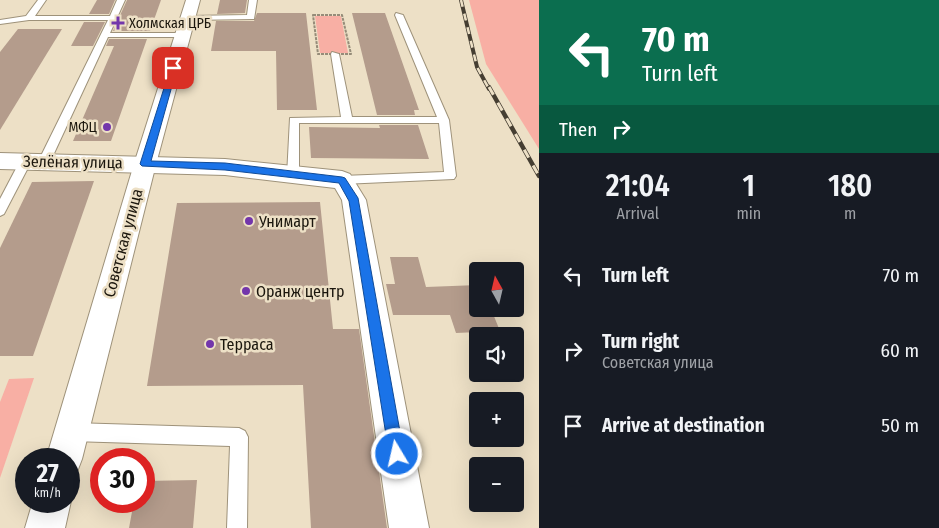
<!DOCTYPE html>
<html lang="en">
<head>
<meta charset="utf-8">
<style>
	:root { --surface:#171b24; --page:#242831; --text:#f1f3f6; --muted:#9ea1a6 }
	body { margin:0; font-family:"Fira Sans Condensed",sans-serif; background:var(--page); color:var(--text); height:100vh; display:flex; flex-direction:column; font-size:19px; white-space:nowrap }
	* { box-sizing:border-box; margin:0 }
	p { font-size:16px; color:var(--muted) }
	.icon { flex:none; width:28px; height:28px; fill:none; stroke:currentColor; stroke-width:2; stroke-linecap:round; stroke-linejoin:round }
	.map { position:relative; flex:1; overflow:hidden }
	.sheet { display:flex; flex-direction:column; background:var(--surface); width:400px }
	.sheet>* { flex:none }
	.guide { background:#0b6e4f; color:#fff; overflow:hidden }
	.needle { width:32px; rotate:352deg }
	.buttons { position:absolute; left:469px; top:262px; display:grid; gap:10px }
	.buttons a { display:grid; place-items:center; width:55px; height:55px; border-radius:5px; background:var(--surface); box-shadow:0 5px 20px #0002; font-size:25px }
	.speed { position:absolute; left:15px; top:448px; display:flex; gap:10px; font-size:25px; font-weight:700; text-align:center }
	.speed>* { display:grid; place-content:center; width:65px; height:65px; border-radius:50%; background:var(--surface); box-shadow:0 5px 20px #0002; line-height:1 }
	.speed small { font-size:12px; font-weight:400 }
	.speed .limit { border:8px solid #d22; background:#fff; color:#111 }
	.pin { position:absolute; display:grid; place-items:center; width:42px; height:42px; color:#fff; margin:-21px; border-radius:10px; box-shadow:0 2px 8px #0006 }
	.me { position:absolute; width:55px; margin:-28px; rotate:351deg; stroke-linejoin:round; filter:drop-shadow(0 0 4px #0008) }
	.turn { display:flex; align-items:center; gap:18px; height:105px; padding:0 20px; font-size:22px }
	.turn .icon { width:65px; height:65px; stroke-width:2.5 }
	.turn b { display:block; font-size:35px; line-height:42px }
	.then { display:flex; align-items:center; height:48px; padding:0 20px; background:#0003; gap:10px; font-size:19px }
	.eta { display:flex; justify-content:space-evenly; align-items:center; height:85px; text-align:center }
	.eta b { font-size:30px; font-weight:600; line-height:35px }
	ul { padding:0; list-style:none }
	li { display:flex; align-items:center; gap:15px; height:75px; padding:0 20px }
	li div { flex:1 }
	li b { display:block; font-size:19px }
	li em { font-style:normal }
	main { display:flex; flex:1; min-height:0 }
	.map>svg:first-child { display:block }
	.green { fill:#f8afa4 }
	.building { fill:#b49c8c }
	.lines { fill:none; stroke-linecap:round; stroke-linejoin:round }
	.lane-casing { stroke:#9e927a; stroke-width:2 }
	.street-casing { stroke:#9e927a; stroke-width:2 }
	.primary-casing { stroke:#9e927a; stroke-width:2 }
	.path { stroke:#968c79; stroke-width:2; stroke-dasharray:3 1; stroke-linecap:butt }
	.lane { fill:#fff; fill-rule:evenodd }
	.street { fill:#fff; fill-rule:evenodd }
	.primary { fill:#fff; fill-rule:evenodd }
	.rail-far1-casing { stroke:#453e32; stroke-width:4 }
	.rail-casing { stroke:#453e32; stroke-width:4.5 }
	.rail-far1 { stroke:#ede0c6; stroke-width:2.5; stroke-dasharray:7; stroke-linecap:butt }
	.rail { stroke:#ede0c6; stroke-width:3; stroke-dasharray:9; stroke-linecap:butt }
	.route { fill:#1a73e8; stroke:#114b97 }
	.poi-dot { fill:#7336ab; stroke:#ede0c6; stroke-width:2 }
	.labels { text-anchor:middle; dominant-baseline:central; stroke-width:5; stroke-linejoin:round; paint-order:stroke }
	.far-poi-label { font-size:14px; fill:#1b160d; stroke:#ede0c6; text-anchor:start }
	.street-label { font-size:16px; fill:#1b160d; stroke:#ede0c6 }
	.poi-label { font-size:16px; fill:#1b160d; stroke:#ede0c6; text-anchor:start }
</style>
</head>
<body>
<main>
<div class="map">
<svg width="539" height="528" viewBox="0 0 539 528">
	<rect width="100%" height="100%" fill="#ede0c6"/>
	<g class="green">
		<polygon points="469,0 539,0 539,149 486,64"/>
		<polygon points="315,16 341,16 348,53 320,53"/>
		<polygon points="34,378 0,478 0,402 9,379"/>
	</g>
	<g class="building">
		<polygon points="97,0 115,0 109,14 89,14"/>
		<polygon points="127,0 161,0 150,31 113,31"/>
		<polygon points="220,0 247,0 245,13 217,14"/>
		<polygon points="257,13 306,13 317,110 277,110 276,51 211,51 216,21 254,21"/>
		<polygon points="352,13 385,13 419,110 414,110 415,115 377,115"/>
		<polygon points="84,22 105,22 93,46 71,46"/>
		<polygon points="18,29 62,29 0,130 0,52"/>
		<polygon points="109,39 147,39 111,141 73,141 114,46 106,46"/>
		<polygon points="379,125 418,125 429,159 311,158 309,127 380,128"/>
		<polygon points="94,181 33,356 0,356 0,248 32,182"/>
		<polygon points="320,202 333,329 359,329 387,528 311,528 303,385 147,386 177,203"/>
		<polygon points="390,257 418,257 426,287 478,285 478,309 491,309 500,331 456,333 450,315 393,315 386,284 395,284"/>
		<polygon points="197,480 193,528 129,528 134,501 144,501 144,481"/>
	</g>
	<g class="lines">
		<defs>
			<g id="lane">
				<polygon points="38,0 46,0 35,16 110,16 117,0 125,0 110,33 183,33 187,35 183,37 108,37 50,162 44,166 38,162 108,20 29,20 0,24 0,20 26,16"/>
				<polygon points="249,0 257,0 254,19 188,20 184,18 188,16 247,15"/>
				<polygon points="396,13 403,15 449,120 456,176 454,179 342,184 336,180 342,176 444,172 439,123 299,123 299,176 297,179 289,179 287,176 290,118 341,117 331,54 332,52 339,54 352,117 437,117 395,15"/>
				<polygon points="25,158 31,162 4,214 0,216 0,199 21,159"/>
				<polygon points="72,423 239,428 245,431 248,437 247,528 227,528 230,446 72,441 66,438 63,432 66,426"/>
			</g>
			<polygon id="street" points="0,153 225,159 342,171 350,174 366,200 429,528 389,528 342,200 335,188 225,175 0,169"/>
			<g id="primary">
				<polygon points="186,0 200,0 156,164 82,459 77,472 69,475 69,459 46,459 134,164"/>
				<polygon points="69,495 71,501 65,528 25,528 33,501 69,501"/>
			</g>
		</defs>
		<use href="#lane" class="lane-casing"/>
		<use href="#street" class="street-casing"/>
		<use href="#primary" class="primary-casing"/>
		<polygon class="path" points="313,15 342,15 351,54 318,54"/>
		<use href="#lane" class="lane"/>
		<use href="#street" class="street"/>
		<use href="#primary" class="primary"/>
		<defs>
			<polyline id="rail-far1" points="461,0 477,67 489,89"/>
			<polyline id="rail" points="489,87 539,176"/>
		</defs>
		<use href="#rail-far1" class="rail-far1-casing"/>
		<use href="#rail" class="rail-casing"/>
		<use href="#rail-far1" class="rail-far1"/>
		<use href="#rail" class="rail"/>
	</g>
	<polygon class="route" points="171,66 177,68 151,161 225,163 342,177 345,178 358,198 404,454 402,459 397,461 391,459 389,454 349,201 339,183 225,170 142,166 140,164"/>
	<g class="poi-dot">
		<path d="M115.5 15.5h5v5h5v5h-5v5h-5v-5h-5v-5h5z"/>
		<circle cx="107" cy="127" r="5"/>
		<circle cx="249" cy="221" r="5"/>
		<circle cx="246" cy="291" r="5"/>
		<circle cx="210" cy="344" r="5"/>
	</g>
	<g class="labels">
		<g class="far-poi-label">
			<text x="129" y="23">Холмская ЦРБ</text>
			<text x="97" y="127" text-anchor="end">МФЦ</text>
		</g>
		<g class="street-label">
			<text transform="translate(73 162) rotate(1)">Зелёная улица</text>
			<text transform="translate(123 243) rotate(-75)">Советская улица</text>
		</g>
		<g class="poi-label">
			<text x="259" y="221">Унимарт</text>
			<text x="256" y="291">Оранж центр</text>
			<text x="220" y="344">Терраса</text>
		</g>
	</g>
</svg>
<div class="buttons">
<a><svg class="needle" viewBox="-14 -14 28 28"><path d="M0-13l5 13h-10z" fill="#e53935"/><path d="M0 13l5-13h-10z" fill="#9ea1a6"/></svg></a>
<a><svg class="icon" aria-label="sound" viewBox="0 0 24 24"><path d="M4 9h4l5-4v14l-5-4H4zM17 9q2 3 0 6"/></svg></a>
<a>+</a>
<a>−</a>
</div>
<div class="speed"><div>27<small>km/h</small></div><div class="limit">30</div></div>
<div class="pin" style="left:173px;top:68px;background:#d93025"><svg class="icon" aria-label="arrive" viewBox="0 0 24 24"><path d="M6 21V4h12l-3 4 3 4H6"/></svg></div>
<svg class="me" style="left:397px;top:454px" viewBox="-20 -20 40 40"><circle r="17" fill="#1a73e8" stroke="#fff" stroke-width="3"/><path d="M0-11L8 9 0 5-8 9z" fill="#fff"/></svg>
</div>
<section class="sheet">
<div class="guide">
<div class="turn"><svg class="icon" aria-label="left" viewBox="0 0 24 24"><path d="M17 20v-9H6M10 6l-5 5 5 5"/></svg><div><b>70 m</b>Turn left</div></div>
<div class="then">Then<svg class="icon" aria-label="right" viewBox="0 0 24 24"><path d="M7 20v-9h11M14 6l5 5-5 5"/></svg></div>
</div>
<div class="eta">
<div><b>21:04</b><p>Arrival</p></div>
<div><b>1</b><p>min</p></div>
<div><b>180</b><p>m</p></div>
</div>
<ul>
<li><svg class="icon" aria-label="left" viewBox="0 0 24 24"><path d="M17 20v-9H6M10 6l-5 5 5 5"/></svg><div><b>Turn left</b></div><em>70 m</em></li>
<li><svg class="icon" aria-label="right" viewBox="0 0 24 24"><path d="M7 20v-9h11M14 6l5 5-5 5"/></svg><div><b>Turn right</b><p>Советская улица</p></div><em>60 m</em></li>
<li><svg class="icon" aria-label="arrive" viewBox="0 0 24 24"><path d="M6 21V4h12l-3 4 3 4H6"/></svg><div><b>Arrive at destination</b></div><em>50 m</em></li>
</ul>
</section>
</main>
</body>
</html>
